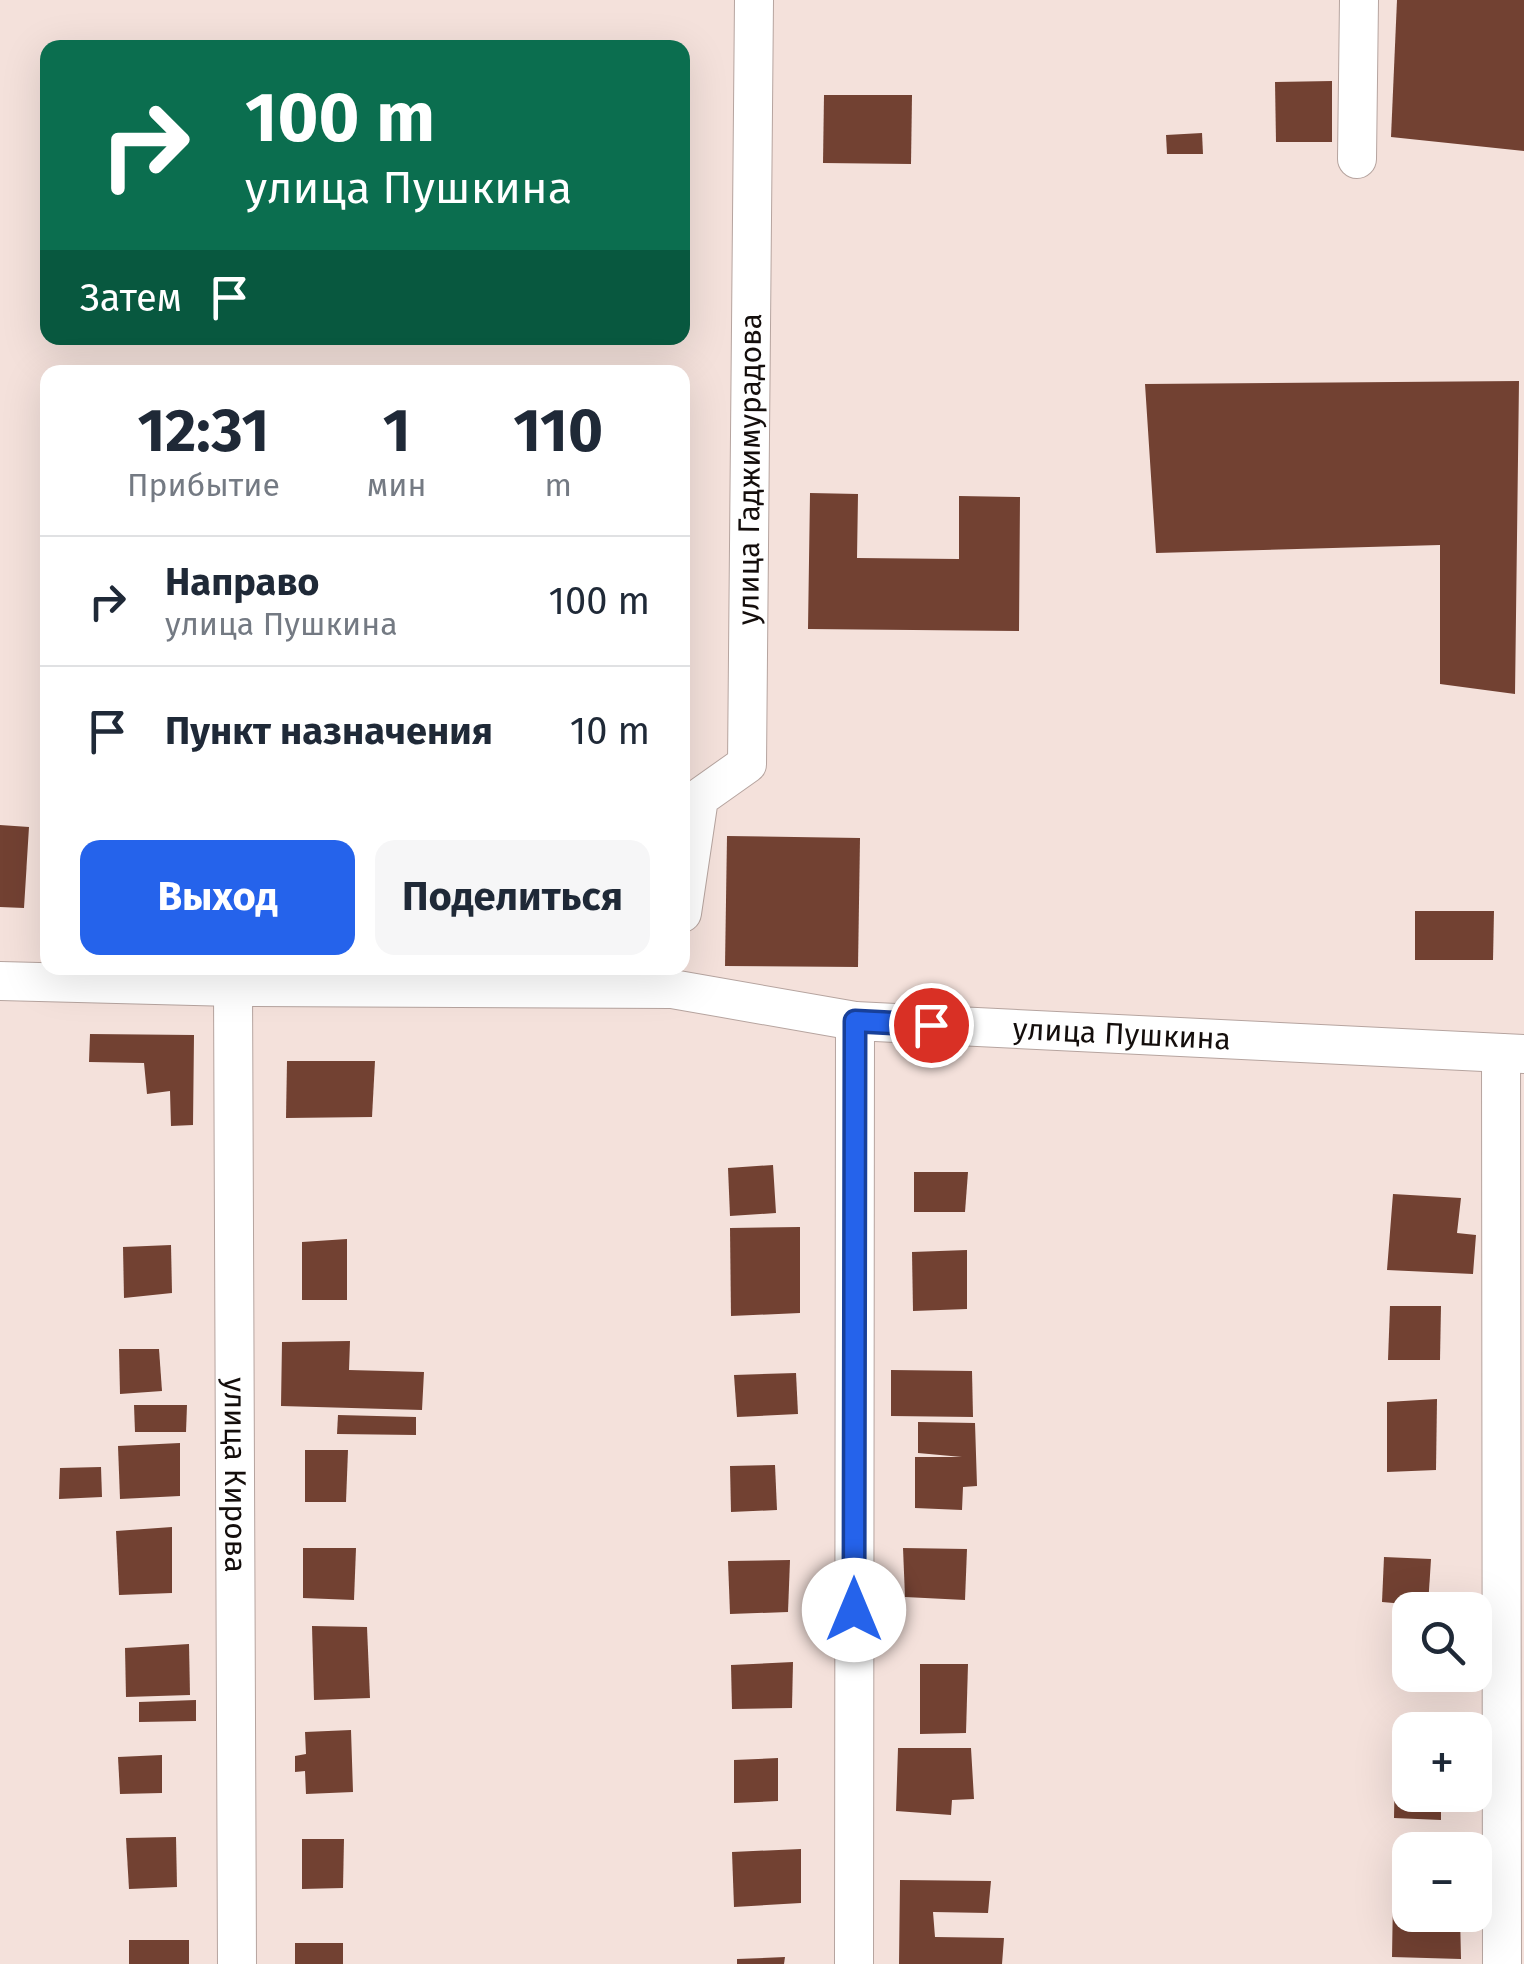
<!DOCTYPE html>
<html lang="ru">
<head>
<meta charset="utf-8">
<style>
	:root { --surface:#fff; --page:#f6f6f7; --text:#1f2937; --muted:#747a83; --line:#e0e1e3; --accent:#2563eb }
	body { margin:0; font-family:"Fira Sans",sans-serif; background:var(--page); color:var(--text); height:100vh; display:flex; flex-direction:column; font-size:38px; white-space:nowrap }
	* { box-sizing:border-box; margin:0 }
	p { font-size:32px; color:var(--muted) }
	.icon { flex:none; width:55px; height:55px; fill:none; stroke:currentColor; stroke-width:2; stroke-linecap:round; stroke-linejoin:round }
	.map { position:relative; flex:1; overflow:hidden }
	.side { position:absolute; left:40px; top:365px; width:650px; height:610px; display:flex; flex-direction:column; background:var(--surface); border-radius:20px; box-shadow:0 10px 40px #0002 }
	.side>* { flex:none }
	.banner { position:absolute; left:40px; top:40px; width:650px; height:305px; border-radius:20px; box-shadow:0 10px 40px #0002; background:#0b6e4f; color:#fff; overflow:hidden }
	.controls { position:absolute; left:1392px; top:1592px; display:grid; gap:20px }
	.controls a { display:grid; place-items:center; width:100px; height:100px; border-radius:20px; background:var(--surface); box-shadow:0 10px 40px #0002; font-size:50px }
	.pin { position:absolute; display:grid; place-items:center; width:85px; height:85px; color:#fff; margin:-42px; border:5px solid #fff; border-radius:50%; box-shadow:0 2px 10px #0007 }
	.me { position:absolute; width:110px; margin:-55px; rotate:0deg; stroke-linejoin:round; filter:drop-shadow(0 0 8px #0008) }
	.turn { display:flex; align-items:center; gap:35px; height:210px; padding:0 40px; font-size:45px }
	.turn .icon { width:130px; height:130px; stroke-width:2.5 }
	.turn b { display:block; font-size:70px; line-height:85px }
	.then { display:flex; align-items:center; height:95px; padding:0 40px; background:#0003; gap:20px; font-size:38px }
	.eta { display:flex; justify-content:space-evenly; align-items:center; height:170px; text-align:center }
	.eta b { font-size:60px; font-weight:700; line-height:70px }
	.primary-button { display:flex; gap:20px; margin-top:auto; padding:20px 40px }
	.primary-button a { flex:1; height:115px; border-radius:20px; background:var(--accent); color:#fff; font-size:40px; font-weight:700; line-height:115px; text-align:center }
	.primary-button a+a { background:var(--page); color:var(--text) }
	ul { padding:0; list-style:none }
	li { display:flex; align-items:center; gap:30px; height:130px; padding:0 40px; border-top:2px solid var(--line) }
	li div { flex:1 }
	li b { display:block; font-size:38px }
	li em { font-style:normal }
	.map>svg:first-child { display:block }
	.building { fill:#724132 }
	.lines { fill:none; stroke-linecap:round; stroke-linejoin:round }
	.street-casing { stroke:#b6a49f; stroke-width:40 }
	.street { stroke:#fff; stroke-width:38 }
	.route-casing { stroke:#184099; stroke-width:25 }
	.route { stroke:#2563eb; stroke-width:18 }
	.labels { text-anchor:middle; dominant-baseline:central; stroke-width:10; stroke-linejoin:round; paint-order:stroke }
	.street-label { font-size:30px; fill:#140e0c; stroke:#f4e1db }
</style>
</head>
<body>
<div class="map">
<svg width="1524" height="1964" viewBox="0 0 1524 1964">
	<rect width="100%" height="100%" fill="#f4e1db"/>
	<g class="building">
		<polygon points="1397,0 1524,0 1524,151 1391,137"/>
		<polygon points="1332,81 1332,142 1276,142 1275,82"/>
		<polygon points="824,95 912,95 911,164 823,163"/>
		<polygon points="1202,133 1203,154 1167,154 1166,135"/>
		<polygon points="1519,381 1515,694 1440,684 1440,545 1156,553 1145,384"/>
		<polygon points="810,493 858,494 857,558 959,559 959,496 1020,497 1019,631 808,629"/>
		<polygon points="0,825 29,827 24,908 0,907"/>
		<polygon points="727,836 860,838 858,967 725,966"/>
		<polygon points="1415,911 1494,911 1493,960 1415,960"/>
		<polygon points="90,1034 194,1035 193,1125 171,1126 170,1091 147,1094 144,1063 89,1062"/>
		<polygon points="287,1061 375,1061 372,1117 286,1118"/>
		<polygon points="773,1165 776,1213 730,1216 728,1168"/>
		<polygon points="914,1172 968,1172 965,1212 914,1212"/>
		<polygon points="1393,1194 1461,1198 1457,1233 1476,1235 1473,1274 1387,1270"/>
		<polygon points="800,1227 800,1313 731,1316 730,1228"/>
		<polygon points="347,1239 347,1300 302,1300 302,1242"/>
		<polygon points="171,1245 172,1293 124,1298 123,1247"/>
		<polygon points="967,1250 967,1309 913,1311 912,1252"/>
		<polygon points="1390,1306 1441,1306 1440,1360 1388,1360"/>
		<polygon points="350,1341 349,1370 424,1372 422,1410 281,1406 282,1342"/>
		<polygon points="119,1349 159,1349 162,1391 120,1394"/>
		<polygon points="891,1370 972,1371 973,1417 891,1416"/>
		<polygon points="796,1373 798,1414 737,1417 734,1375"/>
		<polygon points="1437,1399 1436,1470 1387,1472 1387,1402"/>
		<polygon points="134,1405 187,1405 186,1432 135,1432"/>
		<polygon points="338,1415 416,1417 416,1435 337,1434"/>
		<polygon points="918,1422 975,1423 977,1486 963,1487 962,1510 915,1508 915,1457 962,1457 918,1453"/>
		<polygon points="180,1443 180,1496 120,1499 118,1446"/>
		<polygon points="305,1450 348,1450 346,1502 305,1502"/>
		<polygon points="775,1465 777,1510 731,1512 730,1466"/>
		<polygon points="101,1467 102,1497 59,1499 60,1468"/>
		<polygon points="172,1527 172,1593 119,1595 116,1531"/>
		<polygon points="303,1548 356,1548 354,1600 303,1598"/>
		<polygon points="903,1548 967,1549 965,1600 905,1597"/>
		<polygon points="1384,1557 1431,1559 1428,1606 1382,1602"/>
		<polygon points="790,1560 788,1612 730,1614 728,1561"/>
		<polygon points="312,1626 367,1627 370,1698 314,1700"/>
		<polygon points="189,1644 190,1695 126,1697 125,1648"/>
		<polygon points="793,1662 792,1708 732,1709 731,1665"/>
		<polygon points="920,1664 968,1664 966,1733 920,1734"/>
		<polygon points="196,1700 196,1721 139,1722 139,1702"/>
		<polygon points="351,1730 353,1792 306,1794 305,1771 295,1772 295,1756 306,1754 305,1732"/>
		<polygon points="898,1748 971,1748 974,1799 952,1800 951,1815 896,1811"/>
		<polygon points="162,1755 162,1793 120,1794 118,1757"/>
		<polygon points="778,1758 778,1801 734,1803 734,1760"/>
		<polygon points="1395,1760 1410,1760 1410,1795 1441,1795 1441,1820 1394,1818"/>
		<polygon points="176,1837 177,1887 129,1889 126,1838"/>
		<polygon points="302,1839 344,1839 343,1888 302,1889"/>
		<polygon points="801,1849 801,1903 734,1907 732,1852"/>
		<polygon points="900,1880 991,1881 988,1913 933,1912 935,1937 1004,1938 1002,1964 899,1964"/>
		<polygon points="1393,1897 1410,1897 1410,1915 1460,1915 1461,1959 1392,1957"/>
		<rect x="129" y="1940" width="60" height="24"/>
		<rect x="295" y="1943" width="48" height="21"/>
		<polygon points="785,1957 784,1964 737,1964 737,1959"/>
	</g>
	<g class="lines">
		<defs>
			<g id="street">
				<polyline points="1357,159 1359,0"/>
				<path id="s1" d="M 682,913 L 699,798 L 747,764 L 754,0"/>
				<path id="s2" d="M 0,981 L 233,987 L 672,989 L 855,1021 L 1524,1054"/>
				<path id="s3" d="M 233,987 L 237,1964"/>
				<polyline points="1501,1053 1502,1964"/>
				<polyline points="854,1964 855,1021"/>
			</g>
		</defs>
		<use href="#street" class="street-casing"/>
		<use href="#street" class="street"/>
	</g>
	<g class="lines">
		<defs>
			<polyline id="route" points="854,1610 855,1021 931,1025"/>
		</defs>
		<use href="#route" class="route-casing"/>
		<use href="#route" class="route"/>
	</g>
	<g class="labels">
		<g class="street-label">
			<text stroke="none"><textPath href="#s1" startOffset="470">улица Гаджимурадова</textPath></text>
			<text stroke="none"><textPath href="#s2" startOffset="1125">улица Пушкина</textPath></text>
			<text stroke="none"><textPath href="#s3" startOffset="488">улица Кирова</textPath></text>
		</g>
	</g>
</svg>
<div class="controls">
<a><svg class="icon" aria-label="search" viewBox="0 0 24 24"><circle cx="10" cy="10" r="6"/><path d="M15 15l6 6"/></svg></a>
<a>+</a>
<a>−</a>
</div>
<div class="pin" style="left:931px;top:1025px;background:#d93025"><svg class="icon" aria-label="arrive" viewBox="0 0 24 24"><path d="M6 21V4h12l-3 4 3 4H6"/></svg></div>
<svg class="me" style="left:854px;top:1610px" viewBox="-20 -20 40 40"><circle r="19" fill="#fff"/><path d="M0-13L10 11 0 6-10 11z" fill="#2563eb"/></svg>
<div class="banner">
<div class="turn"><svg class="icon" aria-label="right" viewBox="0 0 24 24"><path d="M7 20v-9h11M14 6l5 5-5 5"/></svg><div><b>100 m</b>улица Пушкина</div></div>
<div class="then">Затем<svg class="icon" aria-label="arrive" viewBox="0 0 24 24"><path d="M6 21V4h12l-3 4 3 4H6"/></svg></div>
</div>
<section class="side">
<div class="eta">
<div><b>12:31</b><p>Прибытие</p></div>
<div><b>1</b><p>мин</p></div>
<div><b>110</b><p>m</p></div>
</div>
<ul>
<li><svg class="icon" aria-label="right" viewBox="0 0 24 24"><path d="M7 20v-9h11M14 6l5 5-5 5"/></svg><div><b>Направо</b><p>улица Пушкина</p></div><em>100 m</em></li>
<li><svg class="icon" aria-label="arrive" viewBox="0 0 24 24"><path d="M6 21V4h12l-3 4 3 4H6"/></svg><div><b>Пункт назначения</b></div><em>10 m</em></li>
</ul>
<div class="primary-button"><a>Выход</a><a>Поделиться</a></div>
</section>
</div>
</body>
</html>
